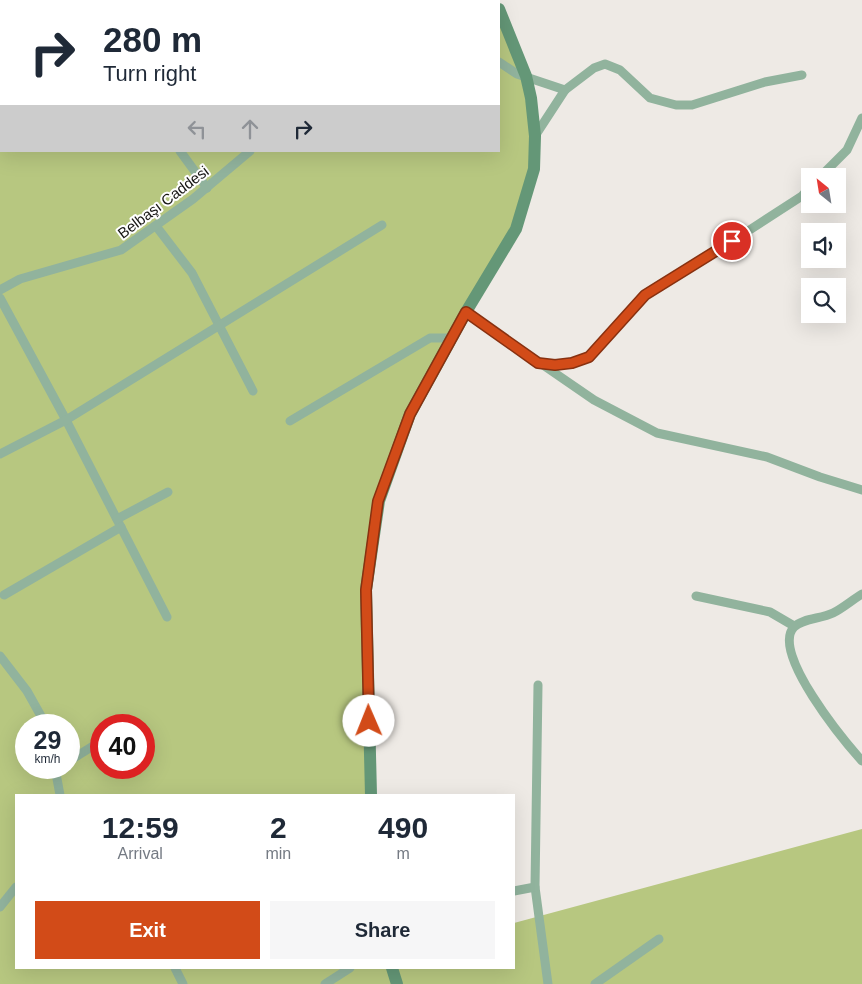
<!DOCTYPE html>
<html lang="en">
<head>
<meta charset="utf-8">
<style>
	:root { --surface:#fff; --page:#f6f6f7; --text:#1f2937; --muted:#747a83; --accent:#d24b18 }
	body { margin:0; font-family:Helvetica,sans-serif; background:var(--page); color:var(--text); height:100vh; display:flex; flex-direction:column; font-size:19px; white-space:nowrap }
	* { box-sizing:border-box; margin:0 }
	p { font-size:16px; color:var(--muted) }
	.icon { flex:none; width:28px; height:28px; fill:none; stroke:currentColor; stroke-width:2; stroke-linecap:round; stroke-linejoin:round }
	.map { position:relative; flex:1; overflow:hidden }
	.side { position:absolute; left:15px; top:794px; width:500px; height:175px; display:flex; flex-direction:column; background:var(--surface); border-radius:0px; box-shadow:0 5px 20px #0002 }
	.side>* { flex:none }
	.banner { position:absolute; left:0px; top:0px; width:500px; height:152px; box-shadow:0 5px 20px #0002; background:#fff; color:var(--text); overflow:hidden }
	.needle { width:32px; rotate:330deg }
	.fabs { position:absolute; left:801px; top:168px; display:grid; gap:10px }
	.fabs a { display:grid; place-items:center; width:45px; height:45px; border-radius:0px; background:var(--surface); box-shadow:0 5px 20px #0002; font-size:25px }
	.speed { position:absolute; left:15px; top:714px; display:flex; gap:10px; font-size:25px; font-weight:700; text-align:center }
	.speed>* { display:grid; place-content:center; width:65px; height:65px; border-radius:50%; background:var(--surface); box-shadow:0 5px 20px #0002; line-height:1 }
	.speed small { font-size:12px; font-weight:400 }
	.speed .limit { border:8px solid #d22; background:#fff; color:#111 }
	.pin { position:absolute; display:grid; place-items:center; width:42px; height:42px; color:#fff; margin:-21px; border:2px solid #fff; border-radius:50%; box-shadow:0 1px 5px #0007 }
	.me { position:absolute; width:55px; margin:-28px; rotate:359deg; stroke-linejoin:round; filter:drop-shadow(0 0 4px #0008) }
	.turn { display:flex; align-items:center; gap:18px; height:105px; padding:0 20px; font-size:22px }
	.turn .icon { width:65px; height:65px; stroke-width:2.5 }
	.turn b { display:block; font-size:35px; line-height:42px }
	.lanes { display:flex; align-items:center; height:48px; padding:0 20px; background:#0003; justify-content:center; gap:25px; direction:ltr }
	.lanes .off { opacity:.35 }
	.eta { display:flex; justify-content:space-evenly; align-items:center; height:85px; text-align:center }
	.eta b { font-size:30px; font-weight:800; line-height:35px }
	.cta { display:flex; gap:10px; margin-top:auto; padding:10px 20px }
	.cta a { flex:1; height:58px; border-radius:0px; background:var(--accent); color:#fff; font-size:20px; font-weight:800; line-height:58px; text-align:center }
	.cta a+a { background:var(--page); color:var(--text) }
	.map>svg:first-child { display:block }
	.green { fill:#b7c780; fill-rule:evenodd }
	.lines { fill:none; stroke-linecap:round; stroke-linejoin:round }
	.street { stroke:#91b39d; stroke-width:9 }
	.secondary { stroke:#649777; stroke-width:12 }
	.route-casing { stroke:#883110; stroke-width:12 }
	.route { stroke:#d24b18; stroke-width:9 }
	.labels { text-anchor:middle; dominant-baseline:central; stroke-width:4; stroke-linejoin:round; paint-order:stroke }
	.street-label { font-size:15px; fill:#161513; stroke:#fff }
</style>
</head>
<body>
<div class="map">
<svg width="862" height="984" viewBox="0 0 862 984">
	<rect width="100%" height="100%" fill="#eeeae5"/>
	<path class="green" d="M 0,0 L 497,1 L 1,1 L 1,151 L 499,151 L 499,5 L 517,46 L 533,145 L 521,209 L 407,425 L 371,547 L 373,795 L 16,795 L 16,968 L 514,968 L 514,923 L 862,829 L 862,984 L 0,984 ZM 26,725 L 69,725 L 69,768 L 26,768 ZM 101,725 L 144,725 L 144,768 L 101,768 Z"/>
	<g class="lines">
		<g class="street">
			<polyline points="459,0 460,1"/>
			<polyline points="477,1 478,0"/>
			<polyline points="499,62 517,74 565,90 594,68 605,64 620,70 650,98 676,105 692,105 765,82 802,75"/>
			<polyline points="535,136 565,90"/>
			<polyline points="180,151 207,188"/>
			<polyline points="821,176 847,150 862,118"/>
			<polyline points="156,226 192,273 253,391"/>
			<polyline points="0,290 20,279 121,250 193,199 250,151"/>
			<polyline points="0,298 66,420 167,617"/>
			<polyline points="466,312 594,400 657,433 767,457 820,477 862,490"/>
			<polyline points="541,363 555,365 573,363 589,357 645,295 748,231 802,196 810,187"/>
			<polyline points="290,421 430,338 451,338"/>
			<polyline points="0,454 66,420 382,225"/>
			<polyline points="117,519 168,492"/>
			<path d="M 862,594 C 852,600 843,608 833,613 C 821,619 803,618 794,627 C 770,652 845,742 862,761"/>
			<polyline points="4,595 121,527"/>
			<polyline points="696,596 770,612 794,626"/>
			<polyline points="0,656 27,691 46,725"/>
			<polyline points="69,761 101,741"/>
			<polyline points="55,768 60,795"/>
			<polyline points="535,887 548,984"/>
			<polyline points="514,891 535,887 538,685"/>
			<polyline points="0,907 16,887"/>
			<polyline points="175,968 183,984"/>
			<polyline points="325,984 350,968"/>
			<polyline points="595,984 659,939"/>
		</g>
		<g class="secondary">
			<polyline points="371,795 366,590 379,501 410,414 466,312 516,229 534,169 535,136 531,98 526,76 499,9"/>
			<polyline points="392,968 397,984"/>
		</g>
	</g>
	<g class="lines">
		<defs>
			<polyline id="route" points="369,721 366,590 378,501 410,414 466,312 538,363 555,365 572,363 589,357 645,295 732,241"/>
		</defs>
		<use href="#route" class="route-casing"/>
		<use href="#route" class="route"/>
	</g>
	<g class="labels">
		<g class="street-label">
			<text transform="translate(163 202) rotate(-37)">Belbaşı Caddesi</text>
		</g>
	</g>
</svg>
<div class="fabs">
<a><svg class="needle" viewBox="-14 -14 28 28"><path d="M0-13l5 13h-10z" fill="#e53935"/><path d="M0 13l5-13h-10z" fill="#747a83"/></svg></a>
<a><svg class="icon" aria-label="sound" viewBox="0 0 24 24"><path d="M4 9h4l5-4v14l-5-4H4zM17 9q2 3 0 6"/></svg></a>
<a><svg class="icon" aria-label="search" viewBox="0 0 24 24"><circle cx="10" cy="10" r="6"/><path d="M15 15l6 6"/></svg></a>
</div>
<div class="speed"><div>29<small>km/h</small></div><div class="limit">40</div></div>
<div class="pin" style="left:732px;top:241px;background:#d93025"><svg class="icon" aria-label="arrive" viewBox="0 0 24 24"><path d="M6 21V4h12l-3 4 3 4H6"/></svg></div>
<svg class="me" style="left:369px;top:721px" viewBox="-20 -20 40 40"><circle r="19" fill="#fff"/><path d="M0-13L10 11 0 6-10 11z" fill="#d24b18"/></svg>
<div class="banner">
<div class="turn"><svg class="icon" aria-label="right" viewBox="0 0 24 24"><path d="M7 20v-9h11M14 6l5 5-5 5"/></svg><div><b>280 m</b>Turn right</div></div>
<div class="lanes"><svg class="icon off" aria-label="left" viewBox="0 0 24 24"><path d="M17 20v-9H6M10 6l-5 5 5 5"/></svg><svg class="icon off" aria-label="ahead" viewBox="0 0 24 24"><path d="M12 20V5M6 11l6-6 6 6"/></svg><svg class="icon" aria-label="right" viewBox="0 0 24 24"><path d="M7 20v-9h11M14 6l5 5-5 5"/></svg></div>
</div>
<section class="side">
<div class="eta">
<div><b>12:59</b><p>Arrival</p></div>
<div><b>2</b><p>min</p></div>
<div><b>490</b><p>m</p></div>
</div>
<div class="cta"><a>Exit</a><a>Share</a></div>
</section>
</div>
</body>
</html>
